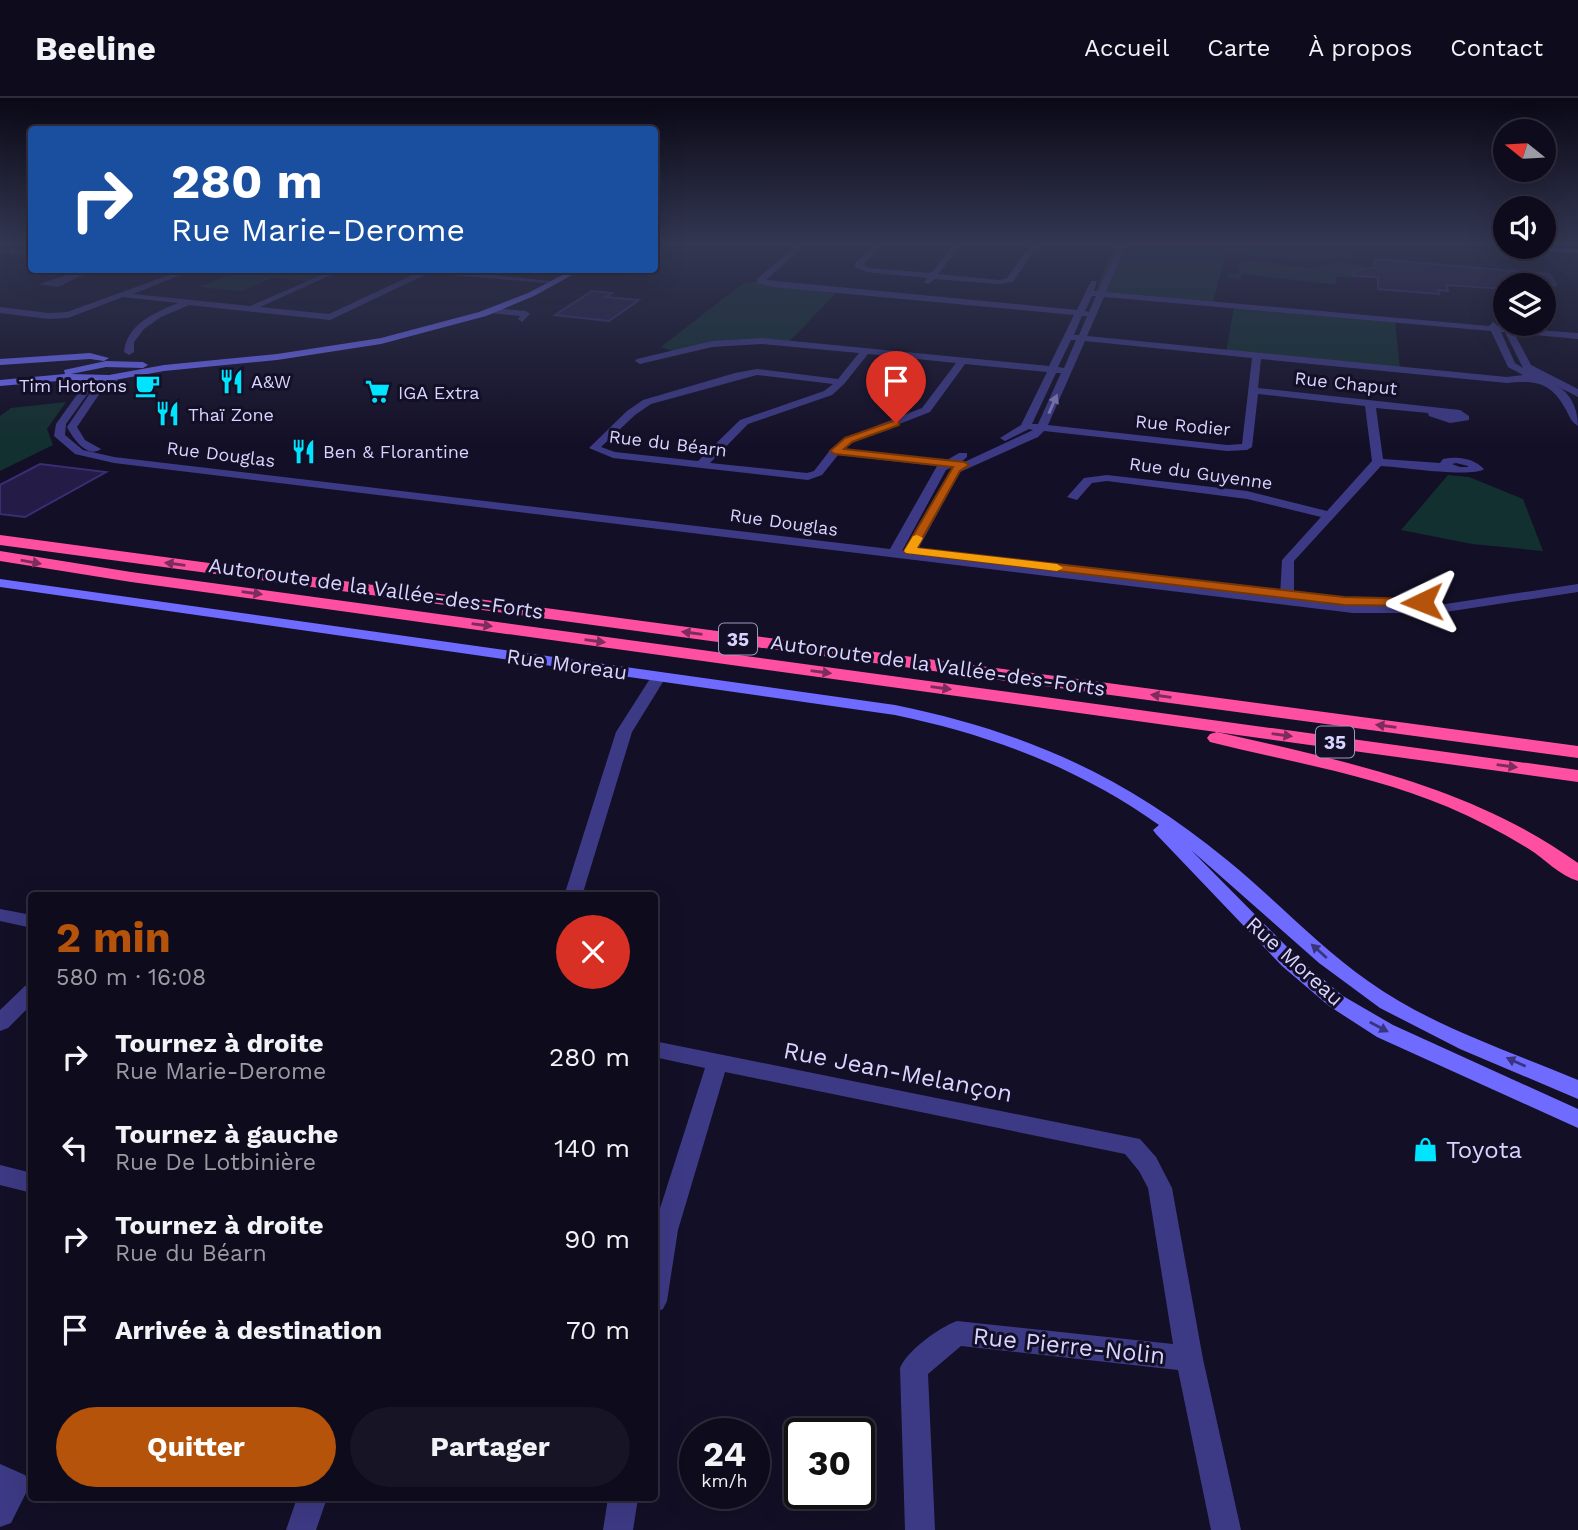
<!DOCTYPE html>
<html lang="fr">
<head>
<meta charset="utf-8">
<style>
	:root { --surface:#0e0b1c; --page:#171425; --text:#f1f3f6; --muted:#9b9ba3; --line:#2e2b3b; --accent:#b45309 }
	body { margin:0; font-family:"Work Sans",sans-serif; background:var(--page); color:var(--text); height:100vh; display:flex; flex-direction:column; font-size:26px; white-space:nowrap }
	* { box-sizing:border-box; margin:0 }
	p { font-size:23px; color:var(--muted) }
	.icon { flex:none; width:38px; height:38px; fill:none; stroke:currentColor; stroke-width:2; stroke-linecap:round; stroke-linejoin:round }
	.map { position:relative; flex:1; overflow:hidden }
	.panel { position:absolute; left:28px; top:794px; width:630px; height:609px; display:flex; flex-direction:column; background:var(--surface); border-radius:7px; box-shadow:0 7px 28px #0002,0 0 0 2px var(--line) }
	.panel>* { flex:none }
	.hud { position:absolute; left:28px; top:28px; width:630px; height:147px; border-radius:7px; box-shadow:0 7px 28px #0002,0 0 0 2px var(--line); background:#1a4fa0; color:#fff; overflow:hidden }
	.needle { width:46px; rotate:288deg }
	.fabs { position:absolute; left:1493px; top:21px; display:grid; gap:14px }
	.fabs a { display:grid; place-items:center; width:63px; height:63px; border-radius:50%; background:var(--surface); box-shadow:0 7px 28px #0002,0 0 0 2px var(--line); font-size:35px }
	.speed { position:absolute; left:679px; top:1320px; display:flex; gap:14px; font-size:35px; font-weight:700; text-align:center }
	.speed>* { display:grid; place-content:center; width:91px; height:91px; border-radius:50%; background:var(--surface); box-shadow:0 7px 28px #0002,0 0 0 2px var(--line); line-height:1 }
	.speed small { font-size:18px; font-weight:400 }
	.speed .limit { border:4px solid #111; border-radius:10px; background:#fff; color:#111 }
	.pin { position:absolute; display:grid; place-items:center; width:60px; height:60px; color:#fff; margin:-72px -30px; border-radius:50% 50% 50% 0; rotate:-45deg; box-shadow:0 0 7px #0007 }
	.pin .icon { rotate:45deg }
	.me { position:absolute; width:77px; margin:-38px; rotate:268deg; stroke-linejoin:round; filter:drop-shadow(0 0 5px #0008) }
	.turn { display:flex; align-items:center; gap:24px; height:147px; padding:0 28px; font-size:32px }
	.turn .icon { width:91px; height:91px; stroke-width:2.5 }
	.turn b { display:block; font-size:49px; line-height:60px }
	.round { display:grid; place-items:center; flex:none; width:74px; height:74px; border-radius:37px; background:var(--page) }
	.summary { display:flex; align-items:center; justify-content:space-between; height:119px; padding:0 28px }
	h1 { font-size:42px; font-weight:700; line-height:52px; color:var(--accent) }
	.action { display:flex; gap:14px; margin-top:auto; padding:14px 28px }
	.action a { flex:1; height:80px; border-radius:42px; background:var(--accent); color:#fff; font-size:28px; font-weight:700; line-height:80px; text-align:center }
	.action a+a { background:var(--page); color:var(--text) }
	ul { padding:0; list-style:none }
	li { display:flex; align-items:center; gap:21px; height:91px; padding:0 28px }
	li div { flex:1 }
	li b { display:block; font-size:26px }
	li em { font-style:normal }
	header { display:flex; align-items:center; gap:42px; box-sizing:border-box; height:98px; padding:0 35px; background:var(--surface); border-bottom:2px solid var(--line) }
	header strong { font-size:33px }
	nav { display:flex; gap:38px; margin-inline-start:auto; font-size:24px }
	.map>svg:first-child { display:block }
	.green { fill:#12302f }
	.building { fill:#241b47; stroke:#3b2d73; stroke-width:2 }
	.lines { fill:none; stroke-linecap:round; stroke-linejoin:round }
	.street { fill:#3d3a85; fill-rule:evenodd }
	.secondary { fill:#6f6bff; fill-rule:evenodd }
	.highway { fill:#ff4fa3; fill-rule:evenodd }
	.oneway { fill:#837fbc }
	.oneway2 { fill:#7d2c5e }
	.oneway3 { fill:#38347d }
	.route { fill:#b45309; stroke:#753606; stroke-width:2 }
	.slow { fill:#f59e0b }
	.labels { text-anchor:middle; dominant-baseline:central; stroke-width:6; stroke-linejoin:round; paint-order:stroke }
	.far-poi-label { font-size:18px; fill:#d9d4ff; stroke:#130f26; text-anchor:start }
	.far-street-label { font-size:18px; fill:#d9d4ff; stroke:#130f26 }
	.shield { fill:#130f26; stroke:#9e99be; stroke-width:2 }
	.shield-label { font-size:19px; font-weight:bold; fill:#d9d4ff }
	.street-label { font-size:21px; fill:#d9d4ff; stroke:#130f26 }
	.near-street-label { font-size:24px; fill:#d9d4ff; stroke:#130f26 }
	.near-poi-label { font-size:24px; fill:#d9d4ff; stroke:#130f26; text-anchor:start }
</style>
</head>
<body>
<header>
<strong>Beeline</strong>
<nav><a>Accueil</a><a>Carte</a><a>À propos</a><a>Contact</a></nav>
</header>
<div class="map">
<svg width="1578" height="1432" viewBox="0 0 1578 1432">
	<rect width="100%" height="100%" fill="#130f26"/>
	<g class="green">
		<polygon points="1113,147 1354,147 1353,161 1336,159 1317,163 1226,156 1213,204 1096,193"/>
		<polygon points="1252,163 1312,170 1337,164 1363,167 1364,173 1351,179 1336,179 1336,186 1340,187 1242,176 1240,181 1227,180 1228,176 1238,176 1238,171 1241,171 1237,168 1242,166 1239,165"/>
		<polygon points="242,172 337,172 310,183 272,180 242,193 199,189"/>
		<polygon points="760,183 838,193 788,245 736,243 676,254 661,249 742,186"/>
		<polygon points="1234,208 1395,223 1400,271 1226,255"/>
		<polygon points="66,304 47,331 53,347 0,373 0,318 11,310"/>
		<polygon points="1448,377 1469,379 1523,401 1543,453 1472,446 1401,432"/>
	</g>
	<g class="building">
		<polygon points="1374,161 1549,176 1556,187 1505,187 1505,191 1446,187 1448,193 1438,192 1439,196 1378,191 1378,179 1353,178 1352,174 1375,169"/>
		<polygon points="592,193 612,195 606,199 639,202 609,223 555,217"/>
		<polygon points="40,366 106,374 25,419 0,416 0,387"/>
	</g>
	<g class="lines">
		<g class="street">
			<path d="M 797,147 L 805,147 L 766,182 L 1077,212 L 1091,183 L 1097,183 L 1094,193 L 1098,193 L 1119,147 L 1126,147 L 1106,194 L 1489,228 L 1493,224 L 1498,228 L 1509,226 L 1512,230 L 1578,235 L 1578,241 L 1514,235 L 1531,267 L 1578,291 L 1578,299 L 1557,288 C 1571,295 1578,312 1578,328 C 1571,324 1569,317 1565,310 C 1551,284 1534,282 1507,285 L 1261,261 L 1258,290 L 1460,312 L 1469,318 L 1469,322 L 1450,325 L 1429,318 L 1428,315 L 1376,310 L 1383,361 L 1440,365 L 1443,361 C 1458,358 1473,360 1484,371 C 1471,380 1401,369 1381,368 L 1294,463 L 1294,500 L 1353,507 L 1439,507 L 1578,486 L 1578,494 L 1439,515 L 1353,515 L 114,365 L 75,356 L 54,338 L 56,326 L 81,291 L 80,281 L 85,278 L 90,281 L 91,291 L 66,326 L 65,337 L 83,352 L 114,359 L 890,451 L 937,368 L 838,357 L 822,377 L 808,382 L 613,360 L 589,350 L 627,313 L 643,302 L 735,275 L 757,271 L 838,281 L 859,255 L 762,246 L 712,249 L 640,266 L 635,263 L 637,261 L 712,243 L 762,240 L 1049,268 L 1074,217 L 773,189 L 757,185 L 757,181 ZM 1092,198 L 1096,198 L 1089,214 L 1085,213 ZM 1104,199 L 1491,233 L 1508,269 L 1523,277 L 1507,279 L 1087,238 ZM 1082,218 L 1087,218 L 1079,237 L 1074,237 ZM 1501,234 L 1505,234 L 1523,270 L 1515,265 ZM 1071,242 L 1076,242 L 1064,270 L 1058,269 ZM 1085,243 L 1252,260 L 1242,346 L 1227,347 L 1048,327 ZM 868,256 L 956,265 L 922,310 L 845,340 L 831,351 L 814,373 L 807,375 L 710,365 L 748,326 L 832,297 L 844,286 ZM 965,266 L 1047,274 L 1021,327 L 1000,340 L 1005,343 L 1029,331 L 1033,332 L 958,367 L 967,359 L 967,355 L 959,355 L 947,362 L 845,351 L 853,344 L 930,314 ZM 1056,275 L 1061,275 L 1038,326 L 1032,326 ZM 757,277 L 833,286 L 824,293 L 740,322 L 698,363 L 615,354 L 601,349 L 635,317 L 651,306 ZM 1258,296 L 1365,308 L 1372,363 L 1327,413 L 1247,393 L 1107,377 L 1084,380 L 1067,399 L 1077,402 L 1092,385 L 1107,383 L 1247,401 L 1321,419 L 1282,462 L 1280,498 L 916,455 L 960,374 L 1038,339 L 1044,333 L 1227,353 L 1247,352 L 1252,349 ZM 1456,365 L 1468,368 L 1468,369 L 1460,369 L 1452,366 ZM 953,369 L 904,453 L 902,453 L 946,372 Z"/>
			<polygon points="875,147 883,147 863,167 869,170 931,175 954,147 961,147 938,176 999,182 1007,180 1031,147 1038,147 1013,184 999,186 935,181 928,186 924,184 927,180 867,174 855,169 855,165"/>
			<polygon points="0,151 32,153 32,157 0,155"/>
			<polygon points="82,172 93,172 58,189 39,186"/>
			<path d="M 183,172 L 193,172 L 133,196 L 250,208 L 333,172 L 342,172 L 260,209 L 329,216 L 423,172 L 447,172 L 560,184 L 556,186 L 429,175 L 330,222 L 189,207 L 161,219 L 144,231 L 134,244 L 134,254 L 129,257 L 124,254 C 127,226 154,215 178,205 L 123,199 L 68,220 L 49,221 L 0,215 L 0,209 L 49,215 L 67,214 Z"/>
			<polygon points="492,210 526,213 530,216 522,224 518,221 520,218 489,215"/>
			<path d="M 115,277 L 118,278 L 118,282 L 102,292 L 77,329 L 85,342 L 101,351 C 87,361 73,340 67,329 L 95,288 Z"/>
			<polygon points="658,574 666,579 632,634 582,798 564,798 616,634 653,576"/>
			<polygon points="0,811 32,817 32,830 0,823"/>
			<polygon points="32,886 32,906 8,930 0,933 0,912 25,888"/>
			<path d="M 654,943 L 1140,1041 L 1156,1059 L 1172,1090 L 1203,1261 L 1241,1432 L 1211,1432 L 1178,1272 L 961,1248 L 928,1276 L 935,1432 L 905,1432 L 900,1270 C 908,1252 938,1230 957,1223 L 1173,1246 L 1148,1090 L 1139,1073 L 1125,1056 L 725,974 L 678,1132 L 667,1203 L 663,1211 L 654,1215 L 654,1129 L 705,970 L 654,959 Z"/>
			<polygon points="0,1067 32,1075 32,1095 0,1087"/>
			<polygon points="0,1366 25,1377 30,1387 11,1425 0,1429"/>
			<polygon points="297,1400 327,1400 316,1432 286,1432"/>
			<polygon points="608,1400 638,1400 633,1432 603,1432"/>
		</g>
		<g class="secondary">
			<polygon points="1512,149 1578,151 1578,155 1516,151"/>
			<polygon points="572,172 581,172 534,198 486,218 381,246 277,262 164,273 109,283 69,282 0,288 0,282 65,276 64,272 106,263 143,264 148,267 143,270 106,269 71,276 109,277 164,267 277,256 381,240 479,214 528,195"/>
			<polygon points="90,255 109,260 104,263 90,261 0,267 0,261"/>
			<path d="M 0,481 L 895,607 C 1026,634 1123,677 1227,762 C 1275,801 1317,847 1368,883 C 1431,928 1507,952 1578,982 L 1578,1001 L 1460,951 L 1380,910 L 1319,865 L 1191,752 L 1296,858 L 1343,898 L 1393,927 L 1578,1011 L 1578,1030 L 1377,939 L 1329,908 L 1282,868 L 1156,736 L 1153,732 L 1159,727 C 1079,670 991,637 895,617 L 0,489 Z"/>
		</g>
		<g class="highway">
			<polygon points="0,437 1578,648 1578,660 0,447"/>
			<polygon points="0,453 131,474 1578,672 1578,684 131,484 0,463"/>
			<path d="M 1217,634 C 1344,663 1471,688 1578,765 L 1578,783 C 1560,778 1545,761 1529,751 C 1503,735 1476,721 1448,709 C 1372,677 1290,664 1210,644 L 1207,640 L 1210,636 Z"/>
		</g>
	</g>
	<defs><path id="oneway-solid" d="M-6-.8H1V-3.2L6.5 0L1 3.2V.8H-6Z" transform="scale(1.75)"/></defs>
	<use class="oneway" href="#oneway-solid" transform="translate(1053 306) rotate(-66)"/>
	<g class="oneway2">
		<use href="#oneway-solid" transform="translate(31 464) rotate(10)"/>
		<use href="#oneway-solid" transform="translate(175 466) rotate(-172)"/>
		<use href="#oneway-solid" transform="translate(252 495) rotate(8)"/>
		<use href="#oneway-solid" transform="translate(482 527) rotate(8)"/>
		<use href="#oneway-solid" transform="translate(692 535) rotate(-172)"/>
		<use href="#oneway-solid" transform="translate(595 543) rotate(8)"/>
		<use href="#oneway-solid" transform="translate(821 574) rotate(8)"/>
		<use href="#oneway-solid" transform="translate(941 590) rotate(8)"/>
		<use href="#oneway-solid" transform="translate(1161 598) rotate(-172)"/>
		<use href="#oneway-solid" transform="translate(1386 628) rotate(-172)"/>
		<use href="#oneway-solid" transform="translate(1282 637) rotate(8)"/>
		<use href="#oneway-solid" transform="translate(1507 668) rotate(8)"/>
	</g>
	<g class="oneway3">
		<use href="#oneway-solid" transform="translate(1319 853) rotate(-138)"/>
		<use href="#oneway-solid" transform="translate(1379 929) rotate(28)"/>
		<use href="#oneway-solid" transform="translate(1516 964) rotate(-156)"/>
	</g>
	<linearGradient id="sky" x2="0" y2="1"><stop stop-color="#0a0815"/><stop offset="0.42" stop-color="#333752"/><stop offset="1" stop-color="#333752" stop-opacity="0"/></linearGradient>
	<rect width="1578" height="348" fill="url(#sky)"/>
	<polygon class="route" points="896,322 899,323 899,327 852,344 844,351 964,364 969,367 960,373 917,450 1344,499 1422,501 1428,504 1422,508 1344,507 906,455 904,453 953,369 835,356 830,353 845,340"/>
	<polygon class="slow" points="917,437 923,440 917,450 1057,466 1063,470 1057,473 906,455 904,453 913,438"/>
	<defs>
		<symbol id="restaurant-bare" viewBox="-9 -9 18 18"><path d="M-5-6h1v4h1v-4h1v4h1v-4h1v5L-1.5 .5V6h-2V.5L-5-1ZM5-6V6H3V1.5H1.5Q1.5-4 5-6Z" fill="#00e5ff" stroke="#130f26" stroke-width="2.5" paint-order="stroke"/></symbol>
		<symbol id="cafe-bare" viewBox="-9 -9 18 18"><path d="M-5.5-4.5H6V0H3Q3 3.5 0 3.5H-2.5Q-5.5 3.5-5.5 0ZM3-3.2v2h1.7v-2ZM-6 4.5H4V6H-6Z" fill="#00e5ff" stroke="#130f26" stroke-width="2.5" paint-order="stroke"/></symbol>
		<symbol id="supermarket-bare" viewBox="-9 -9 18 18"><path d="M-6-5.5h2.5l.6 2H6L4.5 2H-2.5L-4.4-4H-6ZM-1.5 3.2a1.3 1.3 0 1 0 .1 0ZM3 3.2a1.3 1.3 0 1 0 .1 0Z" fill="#00e5ff" stroke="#130f26" stroke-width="2.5" paint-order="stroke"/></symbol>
		<symbol id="shop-bare" viewBox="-9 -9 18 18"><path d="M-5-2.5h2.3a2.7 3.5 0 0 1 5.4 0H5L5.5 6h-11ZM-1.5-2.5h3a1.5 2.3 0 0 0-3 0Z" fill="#00e5ff" stroke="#130f26" stroke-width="2.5" paint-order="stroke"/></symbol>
	</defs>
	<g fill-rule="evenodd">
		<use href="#restaurant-bare" x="214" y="266" width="35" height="35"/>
		<use href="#cafe-bare" x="130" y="270" width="35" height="35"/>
		<use href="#supermarket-bare" x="360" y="276" width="35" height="35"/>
		<use href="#restaurant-bare" x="150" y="298" width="35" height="35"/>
		<use href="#restaurant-bare" x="286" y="336" width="35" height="35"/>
		<use href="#shop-bare" x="1408" y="1034" width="35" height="35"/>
	</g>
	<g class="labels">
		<g class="far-poi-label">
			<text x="251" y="283">A&amp;W</text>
			<text x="127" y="287" text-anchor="end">Tim Hortons</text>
			<text x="398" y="294">IGA Extra</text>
			<text x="188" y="316">Thaï Zone</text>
			<text x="323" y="353">Ben &amp; Florantine</text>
		</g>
		<g class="far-street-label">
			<text transform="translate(1346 285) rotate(6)">Rue Chaput</text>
			<text transform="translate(1183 327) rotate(5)">Rue Rodier</text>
			<text transform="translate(668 345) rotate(7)">Rue du Béarn</text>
			<text transform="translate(221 356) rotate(7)">Rue Douglas</text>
			<text transform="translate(1201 375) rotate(8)">Rue du Guyenne</text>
			<text transform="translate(784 424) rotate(8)">Rue Douglas</text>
		</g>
		<g class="shield">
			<rect x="719" y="525.5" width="38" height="31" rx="5"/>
			<rect x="1316" y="628.5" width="38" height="31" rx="5"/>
		</g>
		<g class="shield-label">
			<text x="738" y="541">35</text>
			<text x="1335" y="644">35</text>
		</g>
		<g class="street-label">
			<text transform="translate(376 490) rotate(8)">Autoroute de la Vallée-des-Forts</text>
			<text transform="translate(567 566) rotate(8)">Rue Moreau</text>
			<text transform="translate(938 567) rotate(8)">Autoroute de la Vallée-des-Forts</text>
			<text transform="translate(1295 863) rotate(42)">Rue Moreau</text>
		</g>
		<g class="near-street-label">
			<text transform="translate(898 974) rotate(11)">Rue Jean-Melançon</text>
			<text transform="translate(1069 1248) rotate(6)">Rue Pierre-Nolin</text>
		</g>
		<g class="near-poi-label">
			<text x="1446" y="1052">Toyota</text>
		</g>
	</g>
</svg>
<div class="fabs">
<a><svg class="needle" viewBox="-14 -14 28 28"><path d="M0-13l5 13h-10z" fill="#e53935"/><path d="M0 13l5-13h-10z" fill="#9b9ba3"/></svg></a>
<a><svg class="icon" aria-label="sound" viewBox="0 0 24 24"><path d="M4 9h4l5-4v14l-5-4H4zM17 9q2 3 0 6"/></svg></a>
<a><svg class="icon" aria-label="layers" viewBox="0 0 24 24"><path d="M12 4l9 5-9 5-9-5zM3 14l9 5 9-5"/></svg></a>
</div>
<div class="speed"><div>24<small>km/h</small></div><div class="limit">30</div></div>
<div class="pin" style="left:896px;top:325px;background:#d93025"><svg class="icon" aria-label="arrive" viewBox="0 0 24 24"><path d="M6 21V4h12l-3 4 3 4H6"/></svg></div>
<svg class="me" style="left:1422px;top:504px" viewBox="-20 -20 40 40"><path d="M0-17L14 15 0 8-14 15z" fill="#b45309" stroke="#fff" stroke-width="4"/></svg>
<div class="hud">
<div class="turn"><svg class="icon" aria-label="right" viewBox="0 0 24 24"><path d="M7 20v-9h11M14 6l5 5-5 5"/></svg><div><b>280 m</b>Rue Marie-Derome</div></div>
</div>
<section class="panel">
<div class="summary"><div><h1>2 min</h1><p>580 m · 16:08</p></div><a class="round" style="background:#d93025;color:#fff"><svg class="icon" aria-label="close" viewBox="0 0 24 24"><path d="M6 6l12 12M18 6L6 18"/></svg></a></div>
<ul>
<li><svg class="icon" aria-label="right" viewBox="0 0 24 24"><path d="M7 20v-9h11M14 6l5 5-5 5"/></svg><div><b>Tournez à droite</b><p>Rue Marie-Derome</p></div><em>280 m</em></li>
<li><svg class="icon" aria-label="left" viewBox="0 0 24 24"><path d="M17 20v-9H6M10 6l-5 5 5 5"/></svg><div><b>Tournez à gauche</b><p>Rue De Lotbinière</p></div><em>140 m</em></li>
<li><svg class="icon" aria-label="right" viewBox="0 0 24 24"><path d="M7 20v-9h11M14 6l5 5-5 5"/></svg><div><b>Tournez à droite</b><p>Rue du Béarn</p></div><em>90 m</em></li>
<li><svg class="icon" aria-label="arrive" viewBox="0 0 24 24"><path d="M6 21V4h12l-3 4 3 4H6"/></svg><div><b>Arrivée à destination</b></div><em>70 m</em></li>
</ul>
<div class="action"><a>Quitter</a><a>Partager</a></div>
</section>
</div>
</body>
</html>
